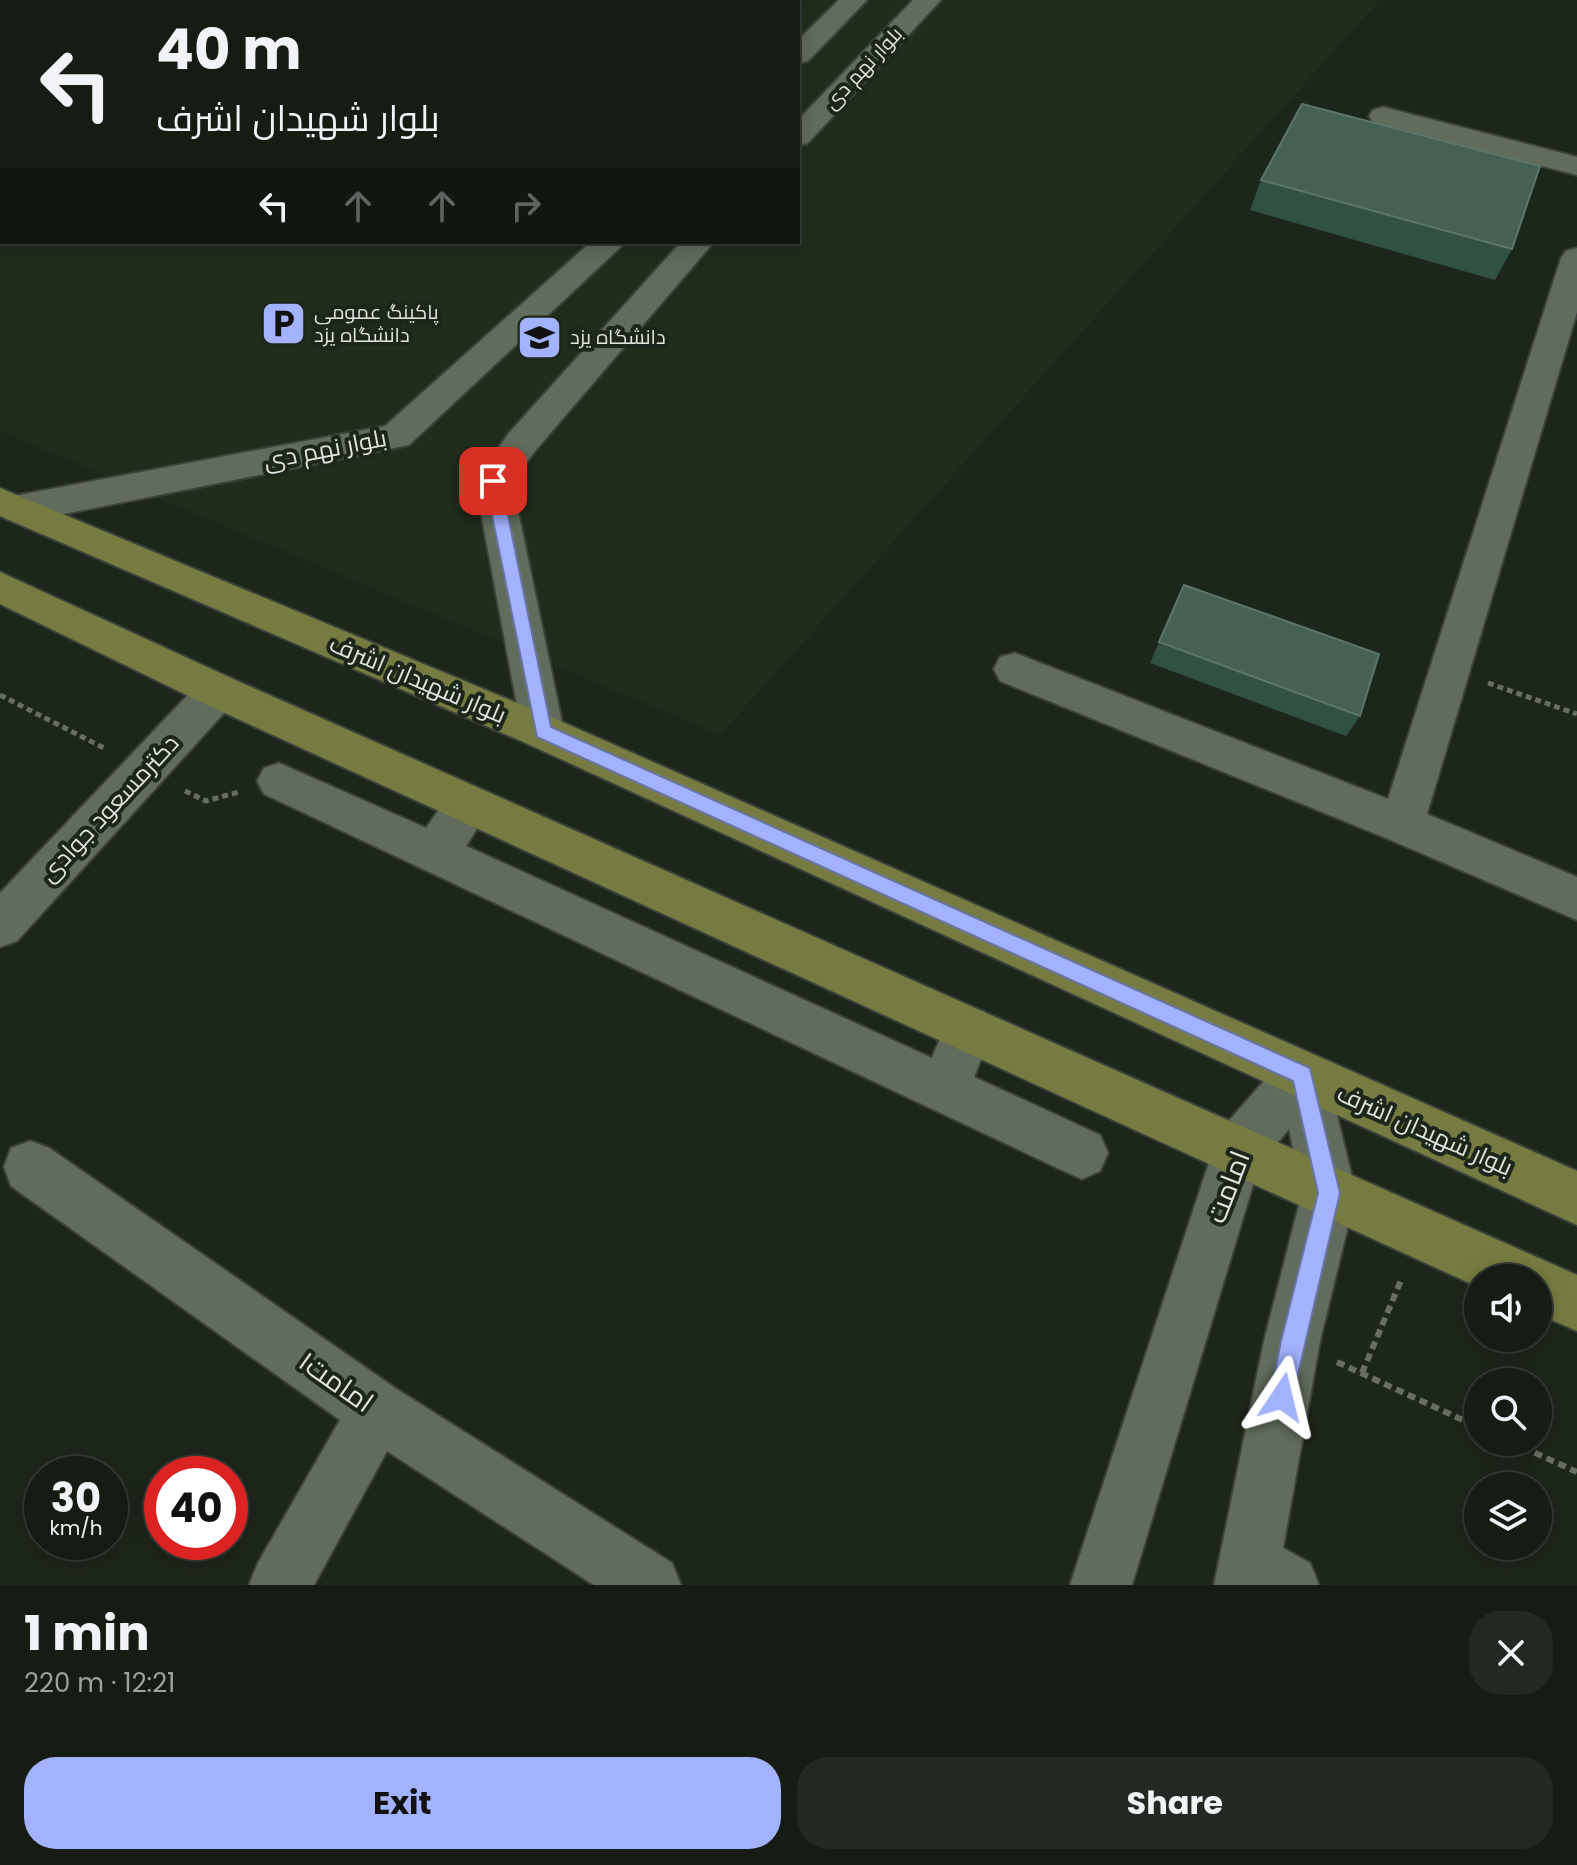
<!DOCTYPE html>
<html lang="en">
<head>
<meta charset="utf-8">
<style>
	:root { --surface:#161c14; --page:#232922; --text:#f1f3f6; --muted:#9ea1a0; --line:#353a34; --accent:#a2b2fd }
	body { margin:0; font-family:Poppins,Cairo,sans-serif; background:var(--page); color:var(--text); height:100vh; display:flex; flex-direction:column; font-size:30px; white-space:nowrap }
	* { box-sizing:border-box; margin:0 }
	p { font-size:26px; color:var(--muted) }
	.icon { flex:none; width:44px; height:44px; fill:none; stroke:currentColor; stroke-width:2; stroke-linecap:round; stroke-linejoin:round }
	.map { position:relative; height:1585px; overflow:hidden }
	.panel { display:flex; flex-direction:column; background:var(--surface); flex:1 }
	.panel>* { flex:none }
	.guide { position:absolute; left:0px; top:0px; width:800px; height:244px; box-shadow:0 4px 20px #0003,0 0 0 2px var(--line); background:#161c14; color:var(--text); overflow:hidden }
	.fabs { position:absolute; left:1464px; top:1264px; display:grid; gap:16px }
	.fabs a { display:grid; place-items:center; width:88px; height:88px; border-radius:50%; background:var(--surface); box-shadow:0 4px 20px #0003,0 0 0 2px var(--line); font-size:40px }
	.speed { position:absolute; left:24px; top:1456px; display:flex; gap:16px; font-size:40px; font-weight:700; text-align:center }
	.speed>* { display:grid; place-content:center; width:104px; height:104px; border-radius:50%; background:var(--surface); box-shadow:0 4px 20px #0003,0 0 0 2px var(--line); line-height:1 }
	.speed small { font-size:20px; font-weight:400 }
	.speed .limit { border:12px solid #d22; background:#fff; color:#111 }
	.pin { position:absolute; display:grid; place-items:center; width:68px; height:68px; color:#fff; margin:-34px; border-radius:16px; box-shadow:0 4px 12px #0006 }
	.me { position:absolute; width:88px; margin:-44px; rotate:10deg; stroke-linejoin:round; filter:drop-shadow(0 0 6px #0008) }
	.turn { display:flex; align-items:center; gap:28px; height:168px; padding:0 24px; font-size:36px }
	.turn .icon { width:104px; height:104px; stroke-width:2.5 }
	.turn b { display:block; font-size:56px; line-height:68px }
	.lanes { display:flex; align-items:center; height:76px; padding:0 24px; background:#0003; justify-content:center; gap:40px; direction:ltr }
	.lanes .off { opacity:.35 }
	.round { display:grid; place-items:center; flex:none; width:84px; height:84px; border-radius:32px; background:var(--page) }
	.headline { display:flex; align-items:center; justify-content:space-between; height:136px; padding:0 24px }
	h1 { font-size:48px; font-weight:700; line-height:60px }
	.button { display:flex; gap:16px; margin-top:auto; padding:16px 24px }
	.button a { flex:1; height:92px; border-radius:32px; background:var(--accent); color:#111; font-size:32px; font-weight:700; line-height:92px; text-align:center }
	.button a+a { background:var(--page); color:var(--text) }
	.map>svg:first-child { display:block }
	.built { fill:#1f2d1b; fill-rule:evenodd }
	.lines { fill:none; stroke-linecap:round; stroke-linejoin:round }
	.minor-casing { stroke:#3b4239; stroke-width:4 }
	.major-casing { stroke:#3b4239; stroke-width:4 }
	.path-far1 { stroke:#676f64; stroke-width:5; stroke-dasharray:6 4; stroke-linecap:butt }
	.path { stroke:#676f64; stroke-width:6; stroke-dasharray:8 5; stroke-linecap:butt }
	.minor { fill:#616c5d; fill-rule:evenodd }
	.major { fill:#767c41; fill-rule:evenodd }
	.wall { fill:#315143 }
	.building { fill:#446154; stroke:#5c7669; stroke-width:2 }
	.route { fill:#a2b2fd; stroke:#6974a4; stroke-width:2 }
	.labels { text-anchor:middle; dominant-baseline:central; stroke-width:8; stroke-linejoin:round; paint-order:stroke }
	.far-street-label { font-size:20px; fill:#dee5dc; stroke:#1d261a }
	.far-poi-label { font-size:20px; fill:#dee5dc; stroke:#1d261a; text-anchor:start }
	.street-label { font-size:24px; fill:#dee5dc; stroke:#1d261a }
	.near-street-label { font-size:28px; fill:#dee5dc; stroke:#1d261a }
</style>
</head>
<body>
<div class="map">
<svg width="1577" height="1585" viewBox="0 0 1577 1585">
	<rect width="100%" height="100%" fill="#1d261a"/>
	<path class="built" d="M 0,0 L 1380,0 L 720,735 L 0,431 ZM 2,2 L 798,2 L 798,242 L 2,242 Z"/>
	<g class="lines">
		<defs>
			<g id="minor">
				<polygon points="839,0 867,0 808,61 798,63 798,40"/>
				<polygon points="913,0 941,0 808,143 798,146 798,120"/>
				<rect x="0" y="22" width="2" height="17"/>
				<polygon points="1383,107 1577,157 1577,175 1373,122 1369,116 1373,110"/>
				<polygon points="591,242 626,242 409,445 19,523 6,519 0,509 6,499 19,495 385,426"/>
				<polygon points="681,242 714,242 535,451 512,482 564,732 558,744 543,750 528,744 522,732 475,481 509,433"/>
				<polygon points="1577,248 1577,312 1427,814 1577,877 1577,920 1386,838 1000,681 994,669 1000,657 1015,653 1388,799 1561,258 1566,251"/>
				<polygon points="218,674 233,679 239,691 233,703 17,941 0,947 0,893 203,679"/>
				<path d="M 279,763 L 426,828 C 444,804 452,780 486,792 L 492,805 L 466,846 L 932,1058 L 951,1012 L 968,1006 L 985,1012 L 993,1029 L 974,1077 L 1100,1135 L 1108,1153 L 1100,1171 L 1082,1179 L 1064,1171 L 264,794 L 257,781 L 264,768 Z"/>
				<polygon points="1302,1051 1320,1058 1327,1075 1356,1193 1320,1341 1283,1548 1310,1563 1319,1585 1214,1585 1264,1341 1302,1193 1289,1129 1259,1165 1132,1585 1070,1585 1219,1132 1284,1058"/>
				<polygon points="30,1141 49,1148 398,1390 672,1563 681,1585 594,1585 387,1451 314,1585 249,1585 258,1563 340,1420 11,1186 4,1167 11,1148"/>
			</g>
			<g id="major">
				<polygon points="0,488 558,720 1577,1171 1577,1225 528,744 0,516"/>
				<polygon points="0,572 233,679 1577,1275 1577,1331 1538,1314 1538,1278 1478,1278 1478,1287 203,703 0,604"/>
			</g>
		</defs>
		<use href="#minor" class="minor-casing"/>
		<use href="#major" class="major-casing"/>
		<g class="path-far1">
			<polyline points="1488,683 1577,714"/>
			<polyline points="0,695 106,749"/>
			<polyline points="185,791 206,801 239,792"/>
		</g>
		<g class="path">
			<polyline points="1337,1362 1478,1427"/>
			<polyline points="1362,1373 1402,1278"/>
			<polyline points="1511,1442 1577,1472"/>
		</g>
		<use href="#minor" class="minor"/>
		<use href="#major" class="major"/>
	</g>
	<g class="wall">
		<polygon points="1261,180 1512,249 1495,280 1250,210"/>
		<polygon points="1159,642 1360,716 1346,736 1150,663"/>
	</g>
	<g class="building">
		<polygon points="1302,104 1540,166 1512,249 1261,180"/>
		<polygon points="1184,585 1379,654 1360,716 1159,642"/>
	</g>
	<polygon class="route" points="493,476 501,481 551,727 1310,1068 1340,1193 1291,1405 1282,1409 1274,1405 1270,1397 1281,1341 1318,1193 1293,1081 537,737 485,481"/>
	<defs>
		<symbol id="parking-square" viewBox="-11 -11 22 22"><rect x="-9" y="-9" width="18" height="18" rx="4" fill="#a2b2fd" stroke="#1d261a"/><path d="M-3.5-5.5H1a3.5 3.5 0 0 1 0 7H-1V5.5H-3.5ZM-1-3.4V-.6H.8a1.4 1.4 0 0 0 0-2.8Z" fill="#111"/></symbol>
		<symbol id="university-square" viewBox="-11 -11 22 22"><rect x="-9" y="-9" width="18" height="18" rx="4" fill="#a2b2fd" stroke="#1d261a"/><path d="M0-5L7-2L0 1L-7-2ZM-4 1L0 2.5L4 1V4Q0 6-4 4Z" fill="#111"/></symbol>
	</defs>
	<g fill-rule="evenodd">
		<use href="#parking-square" x="258" y="298" width="51" height="51"/>
		<use href="#university-square" x="514" y="312" width="51" height="51"/>
	</g>
	<g class="labels">
		<g class="far-street-label">
			<text transform="translate(863 68) rotate(-47)">بلوار نهم دی</text>
		</g>
		<g class="far-poi-label">
			<text x="314" y="312">پاکینگ عمومی<tspan x="314" dy="23">دانشگاه یزد</tspan></text>
			<text x="570" y="337">دانشگاه یزد</text>
		</g>
		<g class="street-label">
			<text transform="translate(325 449) rotate(-11)">بلوار نهم دی</text>
			<text transform="translate(418 679) rotate(23)">بلوار شهیدان اشرف</text>
			<text transform="translate(109 808) rotate(-47)">دکترمسعود جوادی</text>
			<text transform="translate(1425 1130) rotate(24)">بلوار شهیدان اشرف</text>
		</g>
		<g class="near-street-label">
			<text transform="translate(1228 1187) rotate(-69)">امامت</text>
			<text transform="translate(336 1382) rotate(35)">امامت۱</text>
		</g>
	</g>
</svg>
<div class="fabs">
<a><svg class="icon" aria-label="sound" viewBox="0 0 24 24"><path d="M4 9h4l5-4v14l-5-4H4zM17 9q2 3 0 6"/></svg></a>
<a><svg class="icon" aria-label="search" viewBox="0 0 24 24"><circle cx="10" cy="10" r="6"/><path d="M15 15l6 6"/></svg></a>
<a><svg class="icon" aria-label="layers" viewBox="0 0 24 24"><path d="M12 4l9 5-9 5-9-5zM3 14l9 5 9-5"/></svg></a>
</div>
<div class="speed"><div>30<small>km/h</small></div><div class="limit">40</div></div>
<div class="pin" style="left:493px;top:481px;background:#d93025"><svg class="icon" aria-label="arrive" viewBox="0 0 24 24"><path d="M6 21V4h12l-3 4 3 4H6"/></svg></div>
<svg class="me" style="left:1282px;top:1397px" viewBox="-20 -20 40 40"><path d="M0-17L14 15 0 8-14 15z" fill="#a2b2fd" stroke="#fff" stroke-width="4"/></svg>
<div class="guide">
<div class="turn"><svg class="icon" aria-label="left" viewBox="0 0 24 24"><path d="M17 20v-9H6M10 6l-5 5 5 5"/></svg><div><b>40 m</b>بلوار شهیدان اشرف</div></div>
<div class="lanes"><svg class="icon" aria-label="left" viewBox="0 0 24 24"><path d="M17 20v-9H6M10 6l-5 5 5 5"/></svg><svg class="icon off" aria-label="ahead" viewBox="0 0 24 24"><path d="M12 20V5M6 11l6-6 6 6"/></svg><svg class="icon off" aria-label="ahead" viewBox="0 0 24 24"><path d="M12 20V5M6 11l6-6 6 6"/></svg><svg class="icon off" aria-label="right" viewBox="0 0 24 24"><path d="M7 20v-9h11M14 6l5 5-5 5"/></svg></div>
</div>
</div>
<section class="panel">
<div class="headline"><div><h1>1 min</h1><p>220 m · 12:21</p></div><a class="round"><svg class="icon" aria-label="close" viewBox="0 0 24 24"><path d="M6 6l12 12M18 6L6 18"/></svg></a></div>
<div class="button"><a>Exit</a><a>Share</a></div>
</section>
</body>
</html>
